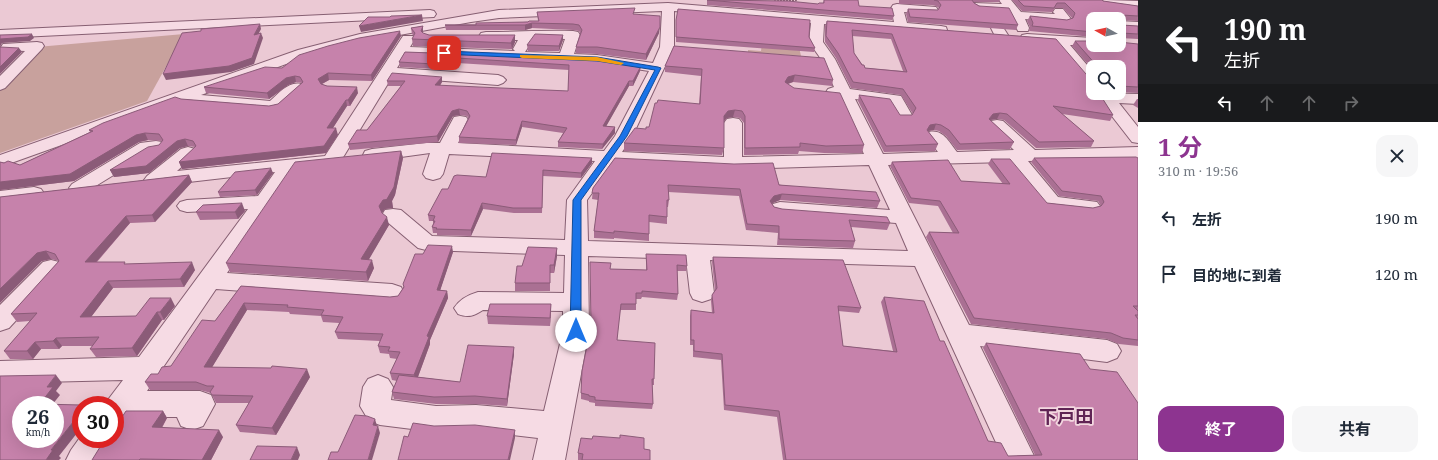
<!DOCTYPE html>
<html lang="ja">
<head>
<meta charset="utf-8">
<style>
	:root { --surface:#fff; --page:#f6f6f7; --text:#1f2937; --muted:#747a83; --accent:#8d3490 }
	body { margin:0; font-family:"Noto Serif","Noto Sans JP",serif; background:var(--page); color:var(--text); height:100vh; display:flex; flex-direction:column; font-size:15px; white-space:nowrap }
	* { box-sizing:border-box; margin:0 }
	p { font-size:13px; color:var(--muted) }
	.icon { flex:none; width:22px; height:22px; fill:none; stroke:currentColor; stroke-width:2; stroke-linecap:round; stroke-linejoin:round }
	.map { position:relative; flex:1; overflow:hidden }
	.sheet { display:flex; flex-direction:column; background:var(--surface); width:300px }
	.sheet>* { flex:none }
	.hud { background:#202124; color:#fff; overflow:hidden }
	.needle { width:26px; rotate:278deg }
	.buttons { position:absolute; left:1086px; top:12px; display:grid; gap:8px }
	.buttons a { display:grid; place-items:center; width:40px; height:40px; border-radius:8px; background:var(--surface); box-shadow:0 4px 16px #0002; font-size:20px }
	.speed { position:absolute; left:12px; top:396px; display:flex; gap:8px; font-size:20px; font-weight:700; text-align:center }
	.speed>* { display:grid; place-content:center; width:52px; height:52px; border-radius:50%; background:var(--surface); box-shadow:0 4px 16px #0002; line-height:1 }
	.speed small { font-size:10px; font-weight:400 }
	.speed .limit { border:6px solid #d22; background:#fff; color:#111 }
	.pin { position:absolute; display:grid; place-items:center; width:34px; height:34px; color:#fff; margin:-17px; border-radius:8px; box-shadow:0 2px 6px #0006 }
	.me { position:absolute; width:44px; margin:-22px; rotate:0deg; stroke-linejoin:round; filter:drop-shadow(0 0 3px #0008) }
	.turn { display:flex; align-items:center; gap:14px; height:84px; padding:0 20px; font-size:18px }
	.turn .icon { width:52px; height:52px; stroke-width:2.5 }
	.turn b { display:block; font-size:28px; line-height:34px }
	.lanes { display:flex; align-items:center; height:38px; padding:0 20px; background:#0003; justify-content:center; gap:20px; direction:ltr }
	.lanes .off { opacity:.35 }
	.round { display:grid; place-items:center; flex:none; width:42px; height:42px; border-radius:12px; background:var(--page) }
	.overview { display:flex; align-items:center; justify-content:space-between; height:68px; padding:0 20px }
	h1 { font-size:24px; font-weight:700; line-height:30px; color:var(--accent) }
	.button { display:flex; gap:8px; margin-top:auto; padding:8px 20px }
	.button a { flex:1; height:46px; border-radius:12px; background:var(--accent); color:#fff; font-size:16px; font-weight:700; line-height:46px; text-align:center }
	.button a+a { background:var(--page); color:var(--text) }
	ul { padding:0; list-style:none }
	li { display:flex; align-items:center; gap:12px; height:56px; padding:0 20px }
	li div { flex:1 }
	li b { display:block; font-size:15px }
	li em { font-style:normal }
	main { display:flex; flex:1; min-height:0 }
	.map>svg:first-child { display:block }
	.green { fill:#c8a19d }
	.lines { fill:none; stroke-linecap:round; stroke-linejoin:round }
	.minor-casing { stroke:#865f72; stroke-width:2 }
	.path { stroke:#865f72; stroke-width:1.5; stroke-dasharray:2 1; stroke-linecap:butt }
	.minor { fill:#f6dbe4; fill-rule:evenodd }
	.wall { fill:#aa7093; fill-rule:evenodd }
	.shaded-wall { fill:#8b5b78 }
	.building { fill:#c682ab; stroke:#8b5b78; fill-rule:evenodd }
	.route { fill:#1a73e8; stroke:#114b97 }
	.slow { fill:#f59e0b }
	.labels { text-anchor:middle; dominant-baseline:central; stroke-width:3.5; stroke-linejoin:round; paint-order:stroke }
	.near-neighbourhood-label { font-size:18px; font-weight:bold; fill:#602455; stroke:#f3d8e0 }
</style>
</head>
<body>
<main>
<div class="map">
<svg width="1138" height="460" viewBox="0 0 1138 460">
	<rect width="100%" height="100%" fill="#ebc9d4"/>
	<g class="green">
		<polygon points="184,34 147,101 0,153 0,87 37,47"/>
		<polygon points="797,38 801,56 748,52 748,50 761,51 762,42"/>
	</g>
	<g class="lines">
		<defs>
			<g id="minor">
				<polygon points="999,0 1011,0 1021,12 1055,14 1053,12 1055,9 1063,9 1071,19 1069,22 1065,23 1025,19 1029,28 1028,31 1018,31 1008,11 977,9 973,7 971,5 973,3 1002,4"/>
				<polygon points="1104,0 1138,1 1138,9 1102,5 1100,3"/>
				<path d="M 668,3 L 894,22 L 891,8 L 893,5 L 897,4 L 936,7 L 938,10 L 936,13 L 932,14 L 904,12 L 907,23 L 941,26 L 946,27 L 947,30 L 946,33 L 941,34 L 824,24 L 823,42 L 835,59 L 850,89 L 901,96 L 912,115 L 910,119 L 904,120 L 898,119 L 889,103 L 855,99 L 883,154 L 938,152 L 926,136 L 929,132 C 943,129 949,142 957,152 L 1014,150 L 988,125 L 991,121 L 997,120 L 1003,121 L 1035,150 L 1138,147 L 1138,159 L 1028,161 L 1058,197 L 1097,202 L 1100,206 L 1097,210 L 1090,212 L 1045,207 L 1008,162 L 888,165 L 969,325 L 1107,340 L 1117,344 L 1121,351 L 1117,358 L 1107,362 L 980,346 L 1036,460 L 1004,460 L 915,266 L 710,260 L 714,293 L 711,299 L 702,302 L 693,299 L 690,293 L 686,259 L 588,256 L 589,331 L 565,460 L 533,460 L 538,438 L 476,431 L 436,432 L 380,425 L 369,421 L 360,406 L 363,387 L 368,379 L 378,375 L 388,379 L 393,387 L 391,400 L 436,406 L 476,405 L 544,411 L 563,331 L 563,311 L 483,310 C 474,316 468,318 458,314 L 454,308 C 460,299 468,295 478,292 L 564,293 L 565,255 L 426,250 L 418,248 L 385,220 L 382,215 L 385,210 L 393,209 L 401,210 L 432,236 L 565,240 L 567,200 L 595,161 L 449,154 L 443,174 L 440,178 L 433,180 L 426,178 L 423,174 L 430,153 L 372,161 L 365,159 L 363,155 L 365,151 L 372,149 L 426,143 L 440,143 L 454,117 L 460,116 L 466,117 L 469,121 L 458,143 L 604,151 L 615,136 L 649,71 L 597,63 L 405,55 L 397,68 L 498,75 L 503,77 L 506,80 L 503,83 L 498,85 L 392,77 L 339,164 L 297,170 L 227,273 L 392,284 L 401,287 L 404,293 L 401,299 L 392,302 L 216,289 L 147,391 L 200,391 L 211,395 L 215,404 L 203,426 L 192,430 L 181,426 L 177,417 L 130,417 L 126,423 L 115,427 L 115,405 L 104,405 L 123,380 L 0,383 L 0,361 L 139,357 L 248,209 L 187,212 L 180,210 L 177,206 L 180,202 L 187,200 L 258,196 L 275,172 L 154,186 L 147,184 L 144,180 L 147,176 L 181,149 L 188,147 L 195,149 L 197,153 L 177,171 L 325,156 L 401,39 L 403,36 L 413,36 L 415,39 L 410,47 L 515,51 L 513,49 L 518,40 L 486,40 L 481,39 L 479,36 L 481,33 L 486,32 C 515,32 544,30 573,31 L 578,32 L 580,35 L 574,54 L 597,55 L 653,63 L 660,47 L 662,11 L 499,18 L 471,22 L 361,42 L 308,56 L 201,95 L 270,101 C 279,93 289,81 301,84 L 304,87 L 301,90 L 280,109 L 271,111 L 179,103 L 0,167 L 0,155 L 298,50 L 360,34 L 499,10 ZM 674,11 L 811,23 L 809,42 L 821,59 L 834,87 L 828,89 L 826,92 L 828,95 L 838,97 L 864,154 L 742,157 L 742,123 L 739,119 L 733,118 L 727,119 L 724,123 L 724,157 L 622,152 L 632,137 L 674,47 ZM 534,38 L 565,39 L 560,53 L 525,52 ZM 614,162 L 733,169 L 869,165 L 890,210 L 780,202 L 773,204 L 770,208 L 773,212 L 780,214 L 896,223 L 908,251 L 588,241 L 587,200 Z"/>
				<polygon points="430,10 434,11 436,14 434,17 0,38 0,30"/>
				<polygon points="995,20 999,21 1008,35 1006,38 996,38 989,24 991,21"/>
				<polygon points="1119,21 1138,22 1138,30 1119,29"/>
				<polygon points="1027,34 1093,38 1093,45 1097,45 1070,45 1093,72 1093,87 1088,85 1055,44 1022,41 1020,38 1022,35"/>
				<polygon points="37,42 42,43 44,46 42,49 5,88 0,90 0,76 25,51 3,50 1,47 3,44"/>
				<polygon points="1094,93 1138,94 1138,104 1119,103 1138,127 1138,143 1132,142"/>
				<polygon points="156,141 162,142 165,146 162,150 151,152 86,192 79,194 72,192 69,188 72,184 140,143"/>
				<polygon points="34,187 41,189 44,193 41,197 0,203 0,191"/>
				<polygon points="51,260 59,262 63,268 59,274 9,328 0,331 0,305 43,262"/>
				<polygon points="81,436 81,439 113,439 101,460 66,460 71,450"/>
			</g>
		</defs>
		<use href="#minor" class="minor-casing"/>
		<polyline class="path" points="774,1 798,0"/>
		<use href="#minor" class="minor"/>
	</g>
	<g class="wall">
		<polygon points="707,0 818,4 823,3 824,0 859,6 894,16 892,20 707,5"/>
		<polygon points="899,0 1000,0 999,2 973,2 974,3 1018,25 1016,30 908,22 906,14 908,9 938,10 939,8 936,6 932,5 899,4"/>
		<polygon points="1012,0 1102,0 1103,1 1138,6 1138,21 1121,20 1121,25 1138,26 1138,39 1120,38 1119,41 1119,19 1093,19 1093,37 1029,31 1030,27 1027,21 1030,16 1067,20 1072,18 1063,8 1055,8 1052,12 1022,11"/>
		<polygon points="678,9 809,37 815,48 814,52 676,42 676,24"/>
		<polygon points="537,12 634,14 659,33 646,60 597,54 576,53 576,47 580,33 579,31 573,30 532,28 525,30 446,30 445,25 476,25 538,21"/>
		<path d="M 827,21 L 1056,39 L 1113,115 L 1110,121 L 1062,114 L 1094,141 L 1091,147 L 1036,148 L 1004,120 L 997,119 L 990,120 L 1014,142 L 1010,149 L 957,150 L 946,136 L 939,131 L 934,130 L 928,131 L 938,144 L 935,151 L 884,152 L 858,101 L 859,95 L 900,115 L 912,115 L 913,114 L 901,95 L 851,88 L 836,58 L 825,42 L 825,26 ZM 852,36 L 891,39 L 903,71 L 865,68 L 854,53 Z"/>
		<polygon points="423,26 423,34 429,35 515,35 515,42 512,49 413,46 412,39 414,36 412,34 411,28"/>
		<polygon points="563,35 563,40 559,51 528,51 527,45"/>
		<polygon points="401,36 372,81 329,80 322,84 327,86 358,93 350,106 347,106 333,128 338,135 326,153 182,169 179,162 195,147 188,146 180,148 149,173 114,177 110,170 159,145 162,141 148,140 139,142 74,181 0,190 0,162 20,165 90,132 89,130 181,99 269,106 278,104 302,83 296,82 288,85 269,99 206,93 204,87 282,68"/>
		<polygon points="1075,41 1138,44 1138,93 1119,92 1119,67 1093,67 1093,70 1072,46"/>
		<polygon points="674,46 833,80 832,86 793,82 788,84 864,145 862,153 824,153 799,151 798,154 744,155 744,123 740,118 733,117 727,118 724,121 724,148 722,155 624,151 624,143 646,129 699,104 701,76 665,72 665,66"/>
		<polygon points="405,52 597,59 640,71 633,86 629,86 606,126 615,127 615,133 602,149 558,147 558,142 563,133 522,127 516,145 459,143 459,137 468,118 467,116 460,115 453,116 438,142 350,150 348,144 367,130 401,86 388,86 387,81 442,77 442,82 440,86 568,91 569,70 457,63 452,70 400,67 399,62"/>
		<polygon points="1137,99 1138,99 1138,108 1133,105"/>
		<polygon points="401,151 403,158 395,195 392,201 393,208 385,209 382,213 389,225 368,260 374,268 368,281 230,272 226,263"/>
		<polygon points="592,158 592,163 581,178 543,176 542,213 514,213 483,209 471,236 437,235 437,233 433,233 432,227 433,224 433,221 429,221 428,215 448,189 486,177"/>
		<polygon points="615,158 880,201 877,208 780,200 772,203 774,207 782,209 890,223 887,230 851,227 855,241 853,248 777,245 778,233 746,230 739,196 668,192 669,200 668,207 667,207 667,224 649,222 649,241 614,238 614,239 594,238 594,231 598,200 592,199 593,188"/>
		<polygon points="1034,158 1138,158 1138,346 1119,344 1107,339 971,324 926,237 929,232 953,233 938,206 909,203 890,166 892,162 961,181 1003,184 988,164 991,159 1047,203 1093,208 1101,206 1098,201 1059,196 1031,162"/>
		<polygon points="273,173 257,195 220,197 218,192"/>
		<polygon points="189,175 192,182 155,222 130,223 97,262 126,264 195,270 184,287 113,288 91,317 136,316 175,306 164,320 162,320 137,356 96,357 90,349 93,346 62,346 59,349 41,349 33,359 10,359 4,351 30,321 17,322 11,314 59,261 51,259 42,261 0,197"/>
		<polygon points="245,211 238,219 200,220 196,212"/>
		<polygon points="557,248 557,256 554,273 550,273 550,291 515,291 515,283 522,266"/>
		<polygon points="453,252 440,290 447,291 448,298 430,340 430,344 418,377 460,382 514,347 514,354 507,406 476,404 436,404 394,399 392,392 397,381 392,380 390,373 397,359 390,358 389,354 380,353 378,346 380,341 338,339 335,332 339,323 323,322 321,316 290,314 289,312 247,310 212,367 310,377 276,435 240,432 236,425 249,403 216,403 211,393 200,390 150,390 145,382 171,366 215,321 241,286 390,297 398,296 423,254"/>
		<polygon points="646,254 687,266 686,271 677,271 678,294 677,300 642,297 641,299 636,299 636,310 620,310 617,340 654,379 654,385 652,385 653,404 652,409 595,406 595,403 589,402 589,401 581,399 581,393 610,269 646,270"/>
		<polygon points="713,257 861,308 859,313 838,311 843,346 893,351 881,302 884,297 940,341 988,441 1008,456 1035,455 983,348 986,343 1138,460 783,460 777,417 724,410 721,360 693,357 693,345 690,345 690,316 691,310 712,313 711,301 712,295 715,290 712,262"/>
		<polygon points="551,304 550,326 488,324 487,316"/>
		<polygon points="163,411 167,418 162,428 223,437 211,460 92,460"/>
		<polygon points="620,435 644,449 650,460 578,460 578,453 620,438"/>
	</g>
	<g class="shaded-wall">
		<polygon points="422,15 423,21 361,32 359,26"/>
		<polygon points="532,23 532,28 525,30 525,25"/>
		<polygon points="260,24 261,29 255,41 254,35"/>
		<polygon points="423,26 423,33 422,37 421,31"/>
		<polygon points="660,27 659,33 646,60 646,54"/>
		<polygon points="400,31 401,36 372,81 371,75"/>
		<polygon points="261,33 263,38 254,64 231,72 166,80 163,74"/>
		<polygon points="32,34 34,38 30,41 2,43 0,47 0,39"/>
		<polygon points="515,35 515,42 512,49 511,43"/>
		<polygon points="563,35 563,40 559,51 559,46"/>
		<polygon points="19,48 22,52 0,74 0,67"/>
		<polygon points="457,58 457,63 452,70 451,65"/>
		<polygon points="641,66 640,71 633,86 633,81"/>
		<polygon points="328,73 329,80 320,85 318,79"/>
		<polygon points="795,75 793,82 787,84 785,82 788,77"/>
		<polygon points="295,76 296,82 288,85 269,99 267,93 286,78"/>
		<polygon points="442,77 442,82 436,91 435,85"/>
		<polygon points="629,81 629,86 603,132 603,126"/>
		<polygon points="357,87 358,93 350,106 348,100"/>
		<polygon points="346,100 347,106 329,134 327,128"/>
		<polygon points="459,109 460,115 453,116 438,142 437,136 452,111"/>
		<polygon points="735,110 733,117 727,118 722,123 724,116 728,111"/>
		<polygon points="1000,113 997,119 990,120 989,119 993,114"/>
		<polygon points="522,121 522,127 516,145 516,140"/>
		<polygon points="936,124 934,130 928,131 927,130 930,125"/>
		<polygon points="615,127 615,133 602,149 603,144"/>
		<polygon points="336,128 338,135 326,153 182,169 179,162"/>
		<polygon points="145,133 148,140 139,142 74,181 0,190 0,182 136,135"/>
		<polygon points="185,139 188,146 180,148 149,173 114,177 110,170 177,141"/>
		<polygon points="401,151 403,158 395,195 392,201 393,208 385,209 381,214 379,206 383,200 387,199"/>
		<polygon points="592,158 592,163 581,178 581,173"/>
		<polygon points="271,168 273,173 257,195 255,190"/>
		<polygon points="189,175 192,182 155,222 152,215"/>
		<polygon points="782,194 780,200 773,203 769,207 770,201 774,196"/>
		<polygon points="242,203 245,211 238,219 235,212"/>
		<polygon points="482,203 483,209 471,236 471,230"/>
		<polygon points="126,216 130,223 90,269 85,262"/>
		<polygon points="387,217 389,225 364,268 361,259"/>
		<polygon points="452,246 453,252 438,297 437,290"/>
		<polygon points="557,248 557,256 554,273 554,265"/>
		<polygon points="46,251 51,259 42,261 0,303 0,289 37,253"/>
		<polygon points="372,260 374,268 368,281 366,272"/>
		<polygon points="192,262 195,270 184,287 180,279"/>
		<polygon points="108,281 113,288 85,325 80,317"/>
		<polygon points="447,291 448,298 430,340 430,344 416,382 414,375 427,336"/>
		<polygon points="171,298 175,306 164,320 160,312"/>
		<polygon points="244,303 247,310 208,374 204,367"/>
		<polygon points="551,304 551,312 550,326 550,318"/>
		<polygon points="157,312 162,320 137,356 132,348"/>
		<polygon points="56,338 62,346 59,349 53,341"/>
		<polygon points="35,342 41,349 33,359 27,351"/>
		<polygon points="514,347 514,354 507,406 507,399"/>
		<polygon points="307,369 310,377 276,435 272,428"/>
		<polygon points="56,375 62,383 56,391 60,395 52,405 40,404 47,387"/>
		<polygon points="163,411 167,418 158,434 152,427"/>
		<polygon points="81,412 81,428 59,456 61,458 59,460 46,460 51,450"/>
		<polygon points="375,419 377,426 373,425"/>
		<polygon points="378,426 380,433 372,460 368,460"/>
		<polygon points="219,430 223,437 211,460 202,460"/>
		<polygon points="515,430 515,438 510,460 508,460"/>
		<polygon points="297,447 300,455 298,460 291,460"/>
	</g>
	<g class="building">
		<polygon points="707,0 788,1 818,4 819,3 824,3 824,0 858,0 859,6 892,8 894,16"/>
		<polygon points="934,0 972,0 974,3 979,6 1009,8 1018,25 910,17 908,9 938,10 941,5 938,1"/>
		<polygon points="1018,0 1102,0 1103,1 1138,6 1138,16 1121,15 1121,25 1138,26 1138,34 1121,33 1120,39 1119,39 1119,19 1093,19 1093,32 1032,26 1033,23 1030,16 1067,20 1073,18 1075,13 1065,3 1057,3 1054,8 1024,6"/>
		<polygon points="635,8 633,14 660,16 660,27 646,54 597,47 576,47 582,30 579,25 573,24 532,23 525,25 445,25 476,25 476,23 528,22 529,21 539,21 537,12"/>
		<polygon points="678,9 810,20 809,37 815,48 676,37 676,20"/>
		<polygon points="422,15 359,26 368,17 390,17 391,16"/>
		<path d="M 827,21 L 1056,39 L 1092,81 L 1093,83 L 1093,93 L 1099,93 L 1113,115 L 1053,106 L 1094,141 L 1039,142 L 1007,114 L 1000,113 L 993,114 L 989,119 L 1014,142 L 960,144 L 949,130 L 941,125 L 936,124 L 930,125 L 927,130 L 938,144 L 886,146 L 859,95 L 890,99 L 900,115 L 912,115 L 916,108 L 903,89 L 853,82 L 838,53 L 826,36 ZM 852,30 L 892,34 L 907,72 L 865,68 L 864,65 L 862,65 L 854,53 Z"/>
		<polygon points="260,24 254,35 261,33 252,58 229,66 163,74 182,33 201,31 201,29"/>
		<polygon points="423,26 421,31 423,33 429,35 515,35 511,43 412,39 415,33 411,28"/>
		<polygon points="400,31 371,75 328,73 318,79 321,84 327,86 357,87 348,100 346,100 327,128 336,128 324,146 179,162 196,146 193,141 185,139 177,141 146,166 110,170 148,147 159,145 163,140 159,134 145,133 136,135 70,174 0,182 0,162 4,163 8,161 20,165 93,131 89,130 103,123 175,97 181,99 269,106 278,104 303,82 300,77 295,76 286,78 267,93 204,87 265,67 282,68 299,55 328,46 359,38"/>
		<polygon points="32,34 28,37 0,39 0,35"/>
		<polygon points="535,34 563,35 559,46 527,45"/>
		<polygon points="1075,41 1093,41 1093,45 1119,45 1119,42 1138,44 1138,87 1119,86 1119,67 1097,67 1097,66"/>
		<polygon points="674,46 824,58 833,80 795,75 788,77 785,82 794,88 840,93 864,145 826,146 800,143 800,147 745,148 745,116 742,111 735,110 728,111 724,116 724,148 624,143 635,128 646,129 646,127 649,127 655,103 657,103 658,100 700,104 702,69 665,66"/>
		<polygon points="0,47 19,48 0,67"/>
		<polygon points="405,52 597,59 641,66 633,81 629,81 603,126 615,127 603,144 558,142 567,128 522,121 516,140 459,137 470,116 467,111 459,109 452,111 437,136 348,144 357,130 367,130 405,81 387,81 392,73 442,77 435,85 568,91 569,65 457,58 451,65 399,62"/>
		<polygon points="401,151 394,187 387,199 391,199 383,200 379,206 382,213 387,217 361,259 372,260 366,272 226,263 295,162"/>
		<polygon points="492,153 592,158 581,173 543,170 542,208 513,208 482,203 471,230 436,229 437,228 432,227 435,221 433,221 435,216 428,215 442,189 448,189 454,176 457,175 486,177"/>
		<polygon points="1136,157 1138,158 1138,306 1133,306 1138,311 1138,315 1135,315 1138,319 1138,340 1123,338 1111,333 974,318 929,232 959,233 940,201 911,198 892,162 948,160 961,181 1010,184 991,159 1010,159 1047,203 1093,208 1101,206 1104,202 1101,196 1062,191 1034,158"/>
		<polygon points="615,158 734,164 773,163 779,185 876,192 880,201 782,194 774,196 770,201 774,207 782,209 887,217 890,223 849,220 855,241 779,239 779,226 747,224 740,189 668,185 669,200 667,200 667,217 649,215 649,234 614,231 614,233 594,231 599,193 592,193 593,188"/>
		<polygon points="271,168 255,190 218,192 235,172"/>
		<polygon points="189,175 152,215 126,216 85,262 125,262 124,264 192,262 180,279 108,281 80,317 136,316 150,298 171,298 160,312 157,312 132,348 90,349 99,337 56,338 53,341 35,342 27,351 4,351 37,313 11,314 59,261 55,254 46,251 37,253 0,289 0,197"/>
		<polygon points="242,203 235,212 196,212 203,205"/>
		<polygon points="428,245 452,246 437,290 447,291 427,336 429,337 414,375 390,373 400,352 388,351 390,347 378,346 383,334 335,332 343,317 321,315 324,310 287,307 288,305 244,303 204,367 271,368 272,366 307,369 272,428 236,425 253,396 212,395 210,392 214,386 207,386 196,382 145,382 151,374 158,374 162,367 171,366 202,320 215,321 241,286 390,297 398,296 404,287 403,284 415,254 423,254"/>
		<polygon points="528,247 557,248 554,265 550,265 550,283 515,283 517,266 522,266"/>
		<polygon points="646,254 686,255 687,266 677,265 678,294 642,291 642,293 636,293 636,304 621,304 617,340 655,343 654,379 652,379 653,404 595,400 595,397 589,396 589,395 581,393 582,371 591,325 590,262 611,263 610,269 647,270"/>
		<polygon points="713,257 843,260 861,308 838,306 843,346 897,352 884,297 924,301 940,341 944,341 988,441 1001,443 1008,456 1042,455 986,343 1080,354 1090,369 1117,372 1138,403 1138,460 786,460 779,411 725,405 722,354 694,351 694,340 691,340 691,310 714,313 712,295 717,288"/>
		<polygon points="490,304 551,304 550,318 487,316"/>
		<polygon points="468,345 514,347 507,399 475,396 434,397 392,392 399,375 460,382"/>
		<path d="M 56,375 L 47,387 L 53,387 L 40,404 L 81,405 L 81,412 L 51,450 L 53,450 L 46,460 L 0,460 L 0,376 ZM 21,405 L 55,405 L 55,439 L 21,439 Z"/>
		<polygon points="126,411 163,411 152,427 219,430 202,460 140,459 139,460 92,460 105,439 115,439 115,423 118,418 122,417"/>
		<polygon points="355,415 367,416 375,419 373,425 378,426 368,460 328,460 331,452 338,452"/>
		<polygon points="413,423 434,426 475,425 515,430 508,460 398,460 404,436 408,437"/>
		<polygon points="620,435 644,438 644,449 650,450 650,460 582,460 583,454 578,453 581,438 592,439 593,436 620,438"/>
		<polygon points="257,446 297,447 291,460 250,460"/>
	</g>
	<polygon class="route" points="444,51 597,57 658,67 661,68 627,136 581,200 581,331 580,334 572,334 570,331 573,200 620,136 655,70 597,61 442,54 441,53"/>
	<polygon class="slow" points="520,55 597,57 624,63 621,65 597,61 522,58 520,57"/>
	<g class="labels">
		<g class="near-neighbourhood-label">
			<text x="1066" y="416">下戸田</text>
		</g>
	</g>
</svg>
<div class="buttons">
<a><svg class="needle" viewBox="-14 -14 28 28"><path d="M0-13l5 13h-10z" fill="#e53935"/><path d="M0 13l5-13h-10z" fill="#747a83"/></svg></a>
<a><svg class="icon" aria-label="search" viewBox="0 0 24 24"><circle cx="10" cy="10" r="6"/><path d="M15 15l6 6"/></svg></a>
</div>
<div class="speed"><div>26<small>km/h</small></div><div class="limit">30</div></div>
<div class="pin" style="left:444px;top:53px;background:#d93025"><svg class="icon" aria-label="arrive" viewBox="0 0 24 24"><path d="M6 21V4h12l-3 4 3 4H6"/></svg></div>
<svg class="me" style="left:576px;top:331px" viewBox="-20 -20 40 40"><circle r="19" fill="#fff"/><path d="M0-13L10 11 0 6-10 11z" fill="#1a73e8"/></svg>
</div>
<section class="sheet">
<div class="hud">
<div class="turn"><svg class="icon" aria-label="left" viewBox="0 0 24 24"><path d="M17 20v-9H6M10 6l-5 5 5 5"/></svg><div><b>190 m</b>左折</div></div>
<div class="lanes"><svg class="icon" aria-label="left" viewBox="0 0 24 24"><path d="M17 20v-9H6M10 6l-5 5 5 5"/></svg><svg class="icon off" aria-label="ahead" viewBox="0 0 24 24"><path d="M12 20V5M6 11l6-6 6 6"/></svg><svg class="icon off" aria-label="ahead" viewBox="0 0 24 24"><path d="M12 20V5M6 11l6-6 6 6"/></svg><svg class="icon off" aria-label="right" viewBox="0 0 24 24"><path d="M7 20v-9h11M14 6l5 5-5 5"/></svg></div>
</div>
<div class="overview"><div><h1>1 分</h1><p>310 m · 19:56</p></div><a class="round"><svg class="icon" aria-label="close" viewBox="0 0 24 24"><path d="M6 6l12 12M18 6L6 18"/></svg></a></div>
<ul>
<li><svg class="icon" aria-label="left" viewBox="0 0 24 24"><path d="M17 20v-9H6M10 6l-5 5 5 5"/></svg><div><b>左折</b></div><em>190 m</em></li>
<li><svg class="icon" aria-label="arrive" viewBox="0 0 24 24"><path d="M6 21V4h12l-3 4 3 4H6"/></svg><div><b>目的地に到着</b></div><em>120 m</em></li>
</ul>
<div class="button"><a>終了</a><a>共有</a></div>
</section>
</main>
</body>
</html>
